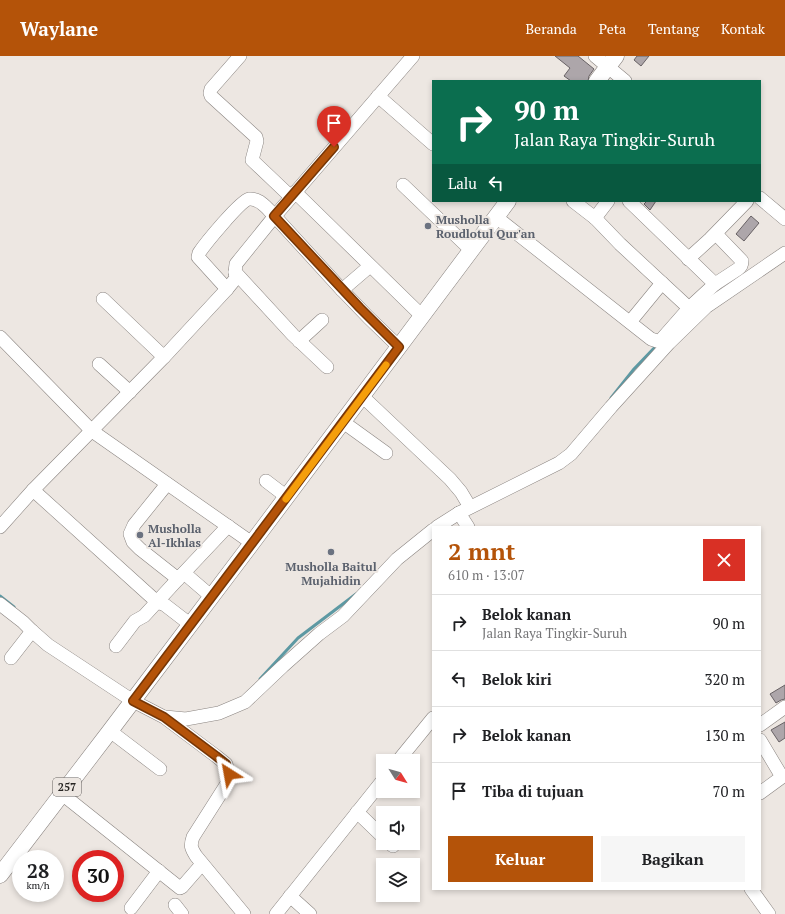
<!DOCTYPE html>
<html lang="id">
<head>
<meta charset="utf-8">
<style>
	:root { --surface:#fff; --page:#f6f6f6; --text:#202124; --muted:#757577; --line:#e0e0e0; --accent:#b45309 }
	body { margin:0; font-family:"PT Serif",serif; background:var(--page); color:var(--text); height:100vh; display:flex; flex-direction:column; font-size:15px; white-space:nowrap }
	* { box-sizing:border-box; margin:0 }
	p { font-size:13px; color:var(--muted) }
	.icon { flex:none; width:22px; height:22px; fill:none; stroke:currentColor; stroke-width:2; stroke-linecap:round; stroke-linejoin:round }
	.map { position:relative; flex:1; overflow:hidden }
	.sheet { position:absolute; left:432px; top:470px; width:329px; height:364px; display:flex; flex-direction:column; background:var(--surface); border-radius:0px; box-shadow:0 2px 6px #0003 }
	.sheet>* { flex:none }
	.top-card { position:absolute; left:432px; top:24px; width:329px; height:122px; border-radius:0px; box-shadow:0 2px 6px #0003; background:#0b6e4f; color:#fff; overflow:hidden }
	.needle { width:26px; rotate:127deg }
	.controls { position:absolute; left:376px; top:698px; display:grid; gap:8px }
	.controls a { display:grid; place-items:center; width:44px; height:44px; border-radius:0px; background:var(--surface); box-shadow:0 2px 6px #0003; font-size:20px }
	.speed { position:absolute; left:12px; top:794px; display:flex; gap:8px; font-size:20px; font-weight:700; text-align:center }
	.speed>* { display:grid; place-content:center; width:52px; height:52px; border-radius:50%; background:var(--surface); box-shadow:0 2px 6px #0003; line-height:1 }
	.speed small { font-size:10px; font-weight:400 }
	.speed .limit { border:6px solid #d22; background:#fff; color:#111 }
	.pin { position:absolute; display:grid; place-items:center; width:34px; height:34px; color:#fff; margin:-41px -17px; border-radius:50% 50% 50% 0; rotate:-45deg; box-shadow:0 0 4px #0007 }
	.pin .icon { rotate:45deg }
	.me { position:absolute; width:44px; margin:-22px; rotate:326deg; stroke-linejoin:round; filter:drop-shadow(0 0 3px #0008) }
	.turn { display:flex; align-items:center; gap:14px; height:84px; padding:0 16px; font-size:18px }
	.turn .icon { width:52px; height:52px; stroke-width:2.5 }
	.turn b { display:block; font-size:28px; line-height:34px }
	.then { display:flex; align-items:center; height:38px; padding:0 16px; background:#0003; gap:8px; font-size:15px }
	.round { display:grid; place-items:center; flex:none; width:42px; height:42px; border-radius:0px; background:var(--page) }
	.head { display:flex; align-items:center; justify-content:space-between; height:68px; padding:0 16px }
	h1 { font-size:24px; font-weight:700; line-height:30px; color:var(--accent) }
	.cta { display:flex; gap:8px; margin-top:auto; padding:8px 16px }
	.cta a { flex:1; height:46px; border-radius:0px; background:var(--accent); color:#fff; font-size:16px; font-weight:700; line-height:46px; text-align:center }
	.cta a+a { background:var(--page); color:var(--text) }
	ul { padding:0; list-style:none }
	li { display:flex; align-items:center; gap:12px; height:56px; padding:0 16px; border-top:1px solid var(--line) }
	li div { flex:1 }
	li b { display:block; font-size:15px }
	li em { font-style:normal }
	header { display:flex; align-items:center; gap:24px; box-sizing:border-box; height:56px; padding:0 20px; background:var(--accent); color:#fff }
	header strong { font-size:19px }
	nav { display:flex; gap:22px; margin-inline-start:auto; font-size:14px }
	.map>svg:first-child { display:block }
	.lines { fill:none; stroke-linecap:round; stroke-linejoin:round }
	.stream { stroke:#5d99a3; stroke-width:3 }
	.building { fill:#ada6aa; stroke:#686265 }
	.minor-casing { stroke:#8a8480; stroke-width:14 }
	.major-casing { stroke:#8a8480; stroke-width:17 }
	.minor { stroke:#fff; stroke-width:13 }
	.major { stroke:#fff; stroke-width:16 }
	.route-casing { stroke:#753606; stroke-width:10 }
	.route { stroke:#b45309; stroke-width:7 }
	.slow { stroke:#f59e0b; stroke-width:7 }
	.worship-dot { fill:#6b7280; stroke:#ede7e2; stroke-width:1.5 }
	.labels { text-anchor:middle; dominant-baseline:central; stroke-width:4; stroke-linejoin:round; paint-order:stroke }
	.shield { fill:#ede7e2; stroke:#625e5c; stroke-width:1 }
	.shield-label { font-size:11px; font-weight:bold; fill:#262422 }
	.worship-label { font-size:12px; font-weight:bold; fill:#5b616d; stroke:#ede7e2; text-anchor:start }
</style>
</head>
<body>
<header>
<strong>Waylane</strong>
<nav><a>Beranda</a><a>Peta</a><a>Tentang</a><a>Kontak</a></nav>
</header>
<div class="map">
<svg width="785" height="858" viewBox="0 0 785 858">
	<rect width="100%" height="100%" fill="#ede7e2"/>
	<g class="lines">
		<g class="stream">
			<polyline points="611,342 634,313 657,289"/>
			<polyline points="0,540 14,551"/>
			<polyline points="260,623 298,582 356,538"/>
		</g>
	</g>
	<g class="building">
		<polygon points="555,0 578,0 594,13 589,20 588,25 571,25 564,20 570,12"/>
		<polygon points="637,0 649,0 641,10 634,4"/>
		<polygon points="647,145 656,145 650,154 644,148"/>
		<polygon points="751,160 759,167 744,185 736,178"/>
		<polygon points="785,629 785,643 781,644 776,647 770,638"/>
		<polygon points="785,666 785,682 779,686 771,674"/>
	</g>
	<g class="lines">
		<defs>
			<g id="minor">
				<polyline points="240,0 211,33 210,37 211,40 256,81 257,85 252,104 291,141"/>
				<polyline points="595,0 625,25"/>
				<polyline points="378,40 433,88"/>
				<polyline points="403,129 471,194"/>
				<polyline points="295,136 422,260"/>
				<polyline points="760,142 785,163"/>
				<polyline points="573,145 595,162 608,145"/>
				<polyline points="496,161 651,283 657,285 660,285 689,252 715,228 629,145"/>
				<polyline points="595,162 620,188 689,252"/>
				<polyline points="688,203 710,183 747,145"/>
				<polyline points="235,216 293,279 327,311"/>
				<path d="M 715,228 L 738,213 C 741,211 742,208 742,205 L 716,178"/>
				<path d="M 227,233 L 198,201 L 199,197 C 205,188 240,145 249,143 C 257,142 263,148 268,153 L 342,234 L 368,261 L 399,291"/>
				<polyline points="342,234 370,210"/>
				<polyline points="103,243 164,301"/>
				<polyline points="630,266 662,227"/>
				<polyline points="0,281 92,375 252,487"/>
				<polyline points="299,285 322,264"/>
				<polyline points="99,308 130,336"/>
				<polyline points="362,340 450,423 461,436 470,451"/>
				<polyline points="343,366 386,397"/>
				<polyline points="266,425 287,441"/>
				<polyline points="167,428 134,469 130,478 133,486 140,493 178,523 228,470"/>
				<polyline points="33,434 157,546 165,549 191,569"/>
				<polyline points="459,457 468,471"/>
				<polyline points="0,471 33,434 164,301 227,233 236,222 235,216 236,208 274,161 413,0"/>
				<polyline points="437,471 459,457 559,407 571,398 611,351 669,287 706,251 785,197"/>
				<polyline points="184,517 212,541"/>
				<path d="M 0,548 L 23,566 L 32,575 L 48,589 L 133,645 L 164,661 L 216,700 L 226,708 L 229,718 L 228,726 L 193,781 C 190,790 191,792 196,800 L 244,858"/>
				<polyline points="116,590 135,565 144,560 178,523"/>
				<polyline points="11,602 32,575"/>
				<polyline points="165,661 186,663 219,657 245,646 283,610 319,578 343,560 397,503 433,474"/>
				<polyline points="760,669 785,651"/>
				<polyline points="110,675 160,713"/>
				<polyline points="760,684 782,721 760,737"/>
				<polyline points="398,705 433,662"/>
				<polyline points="62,738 180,832 182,831 202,808"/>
				<polyline points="357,756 383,781"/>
				<polyline points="389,787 393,790"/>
				<polyline points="751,833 769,858"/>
				<polyline points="290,840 310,858"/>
				<polyline points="175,849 182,858"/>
				<polyline points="131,852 159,815"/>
				<polyline points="276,858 383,724"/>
			</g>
			<g id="major">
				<polyline points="597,25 616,0"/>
				<polyline points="0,819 110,675 252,487 508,145"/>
			</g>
		</defs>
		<use href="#minor" class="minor-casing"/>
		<use href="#major" class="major-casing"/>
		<use href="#minor" class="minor"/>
		<use href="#major" class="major"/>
	</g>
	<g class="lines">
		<defs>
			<polyline id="route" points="229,718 226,708 216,700 164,661 133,645 244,498 399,291 360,252 274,160 334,91"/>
		</defs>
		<use href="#route" class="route-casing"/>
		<use href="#route" class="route"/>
		<polyline class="slow" points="286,443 386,309"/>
	</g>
	<g class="worship-dot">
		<circle cx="428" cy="170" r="4"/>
		<circle cx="140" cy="479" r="4"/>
		<circle cx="331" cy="496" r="4"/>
	</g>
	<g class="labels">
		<rect class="shield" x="53" y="722" width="28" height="18" rx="3"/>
		<g class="shield-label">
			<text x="67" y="731">257</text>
		</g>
		<g class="worship-label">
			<text x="436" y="163">Musholla<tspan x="436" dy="14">Roudlotul Qur'an</tspan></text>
			<text x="148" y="472">Musholla<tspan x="148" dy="14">Al-Ikhlas</tspan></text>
			<text x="331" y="510" text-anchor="middle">Musholla Baitul<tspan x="331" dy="14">Mujahidin</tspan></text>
		</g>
	</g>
</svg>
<div class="controls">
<a><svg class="needle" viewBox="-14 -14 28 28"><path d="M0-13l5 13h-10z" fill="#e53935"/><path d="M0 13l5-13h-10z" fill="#757577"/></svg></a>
<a><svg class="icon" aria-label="sound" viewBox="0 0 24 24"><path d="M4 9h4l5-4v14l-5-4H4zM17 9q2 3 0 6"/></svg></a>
<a><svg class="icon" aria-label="layers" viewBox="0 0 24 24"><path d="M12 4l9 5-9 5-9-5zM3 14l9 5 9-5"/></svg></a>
</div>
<div class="speed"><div>28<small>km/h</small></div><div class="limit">30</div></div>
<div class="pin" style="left:334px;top:91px;background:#d93025"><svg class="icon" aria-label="arrive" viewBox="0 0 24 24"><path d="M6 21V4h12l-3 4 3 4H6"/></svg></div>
<svg class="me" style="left:229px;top:718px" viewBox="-20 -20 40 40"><path d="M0-17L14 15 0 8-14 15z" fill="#b45309" stroke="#fff" stroke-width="4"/></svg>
<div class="top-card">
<div class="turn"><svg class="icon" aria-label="right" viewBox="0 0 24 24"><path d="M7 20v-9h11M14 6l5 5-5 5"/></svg><div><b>90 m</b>Jalan Raya Tingkir-Suruh</div></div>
<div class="then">Lalu<svg class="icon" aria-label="left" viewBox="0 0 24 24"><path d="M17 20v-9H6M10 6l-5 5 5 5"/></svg></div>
</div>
<section class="sheet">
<div class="head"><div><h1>2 mnt</h1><p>610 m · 13:07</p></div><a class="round" style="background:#d93025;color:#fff"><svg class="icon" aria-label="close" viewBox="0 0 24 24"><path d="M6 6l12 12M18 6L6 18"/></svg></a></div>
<ul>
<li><svg class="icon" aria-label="right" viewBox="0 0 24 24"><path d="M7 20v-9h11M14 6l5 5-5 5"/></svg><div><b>Belok kanan</b><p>Jalan Raya Tingkir-Suruh</p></div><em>90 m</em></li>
<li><svg class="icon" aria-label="left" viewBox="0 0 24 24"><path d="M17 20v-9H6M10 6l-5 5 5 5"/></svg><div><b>Belok kiri</b></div><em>320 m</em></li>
<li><svg class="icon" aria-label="right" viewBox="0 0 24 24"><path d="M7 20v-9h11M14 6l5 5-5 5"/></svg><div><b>Belok kanan</b></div><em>130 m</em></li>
<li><svg class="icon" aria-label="arrive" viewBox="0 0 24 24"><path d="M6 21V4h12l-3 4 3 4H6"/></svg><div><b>Tiba di tujuan</b></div><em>70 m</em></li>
</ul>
<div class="cta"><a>Keluar</a><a>Bagikan</a></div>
</section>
</div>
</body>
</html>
